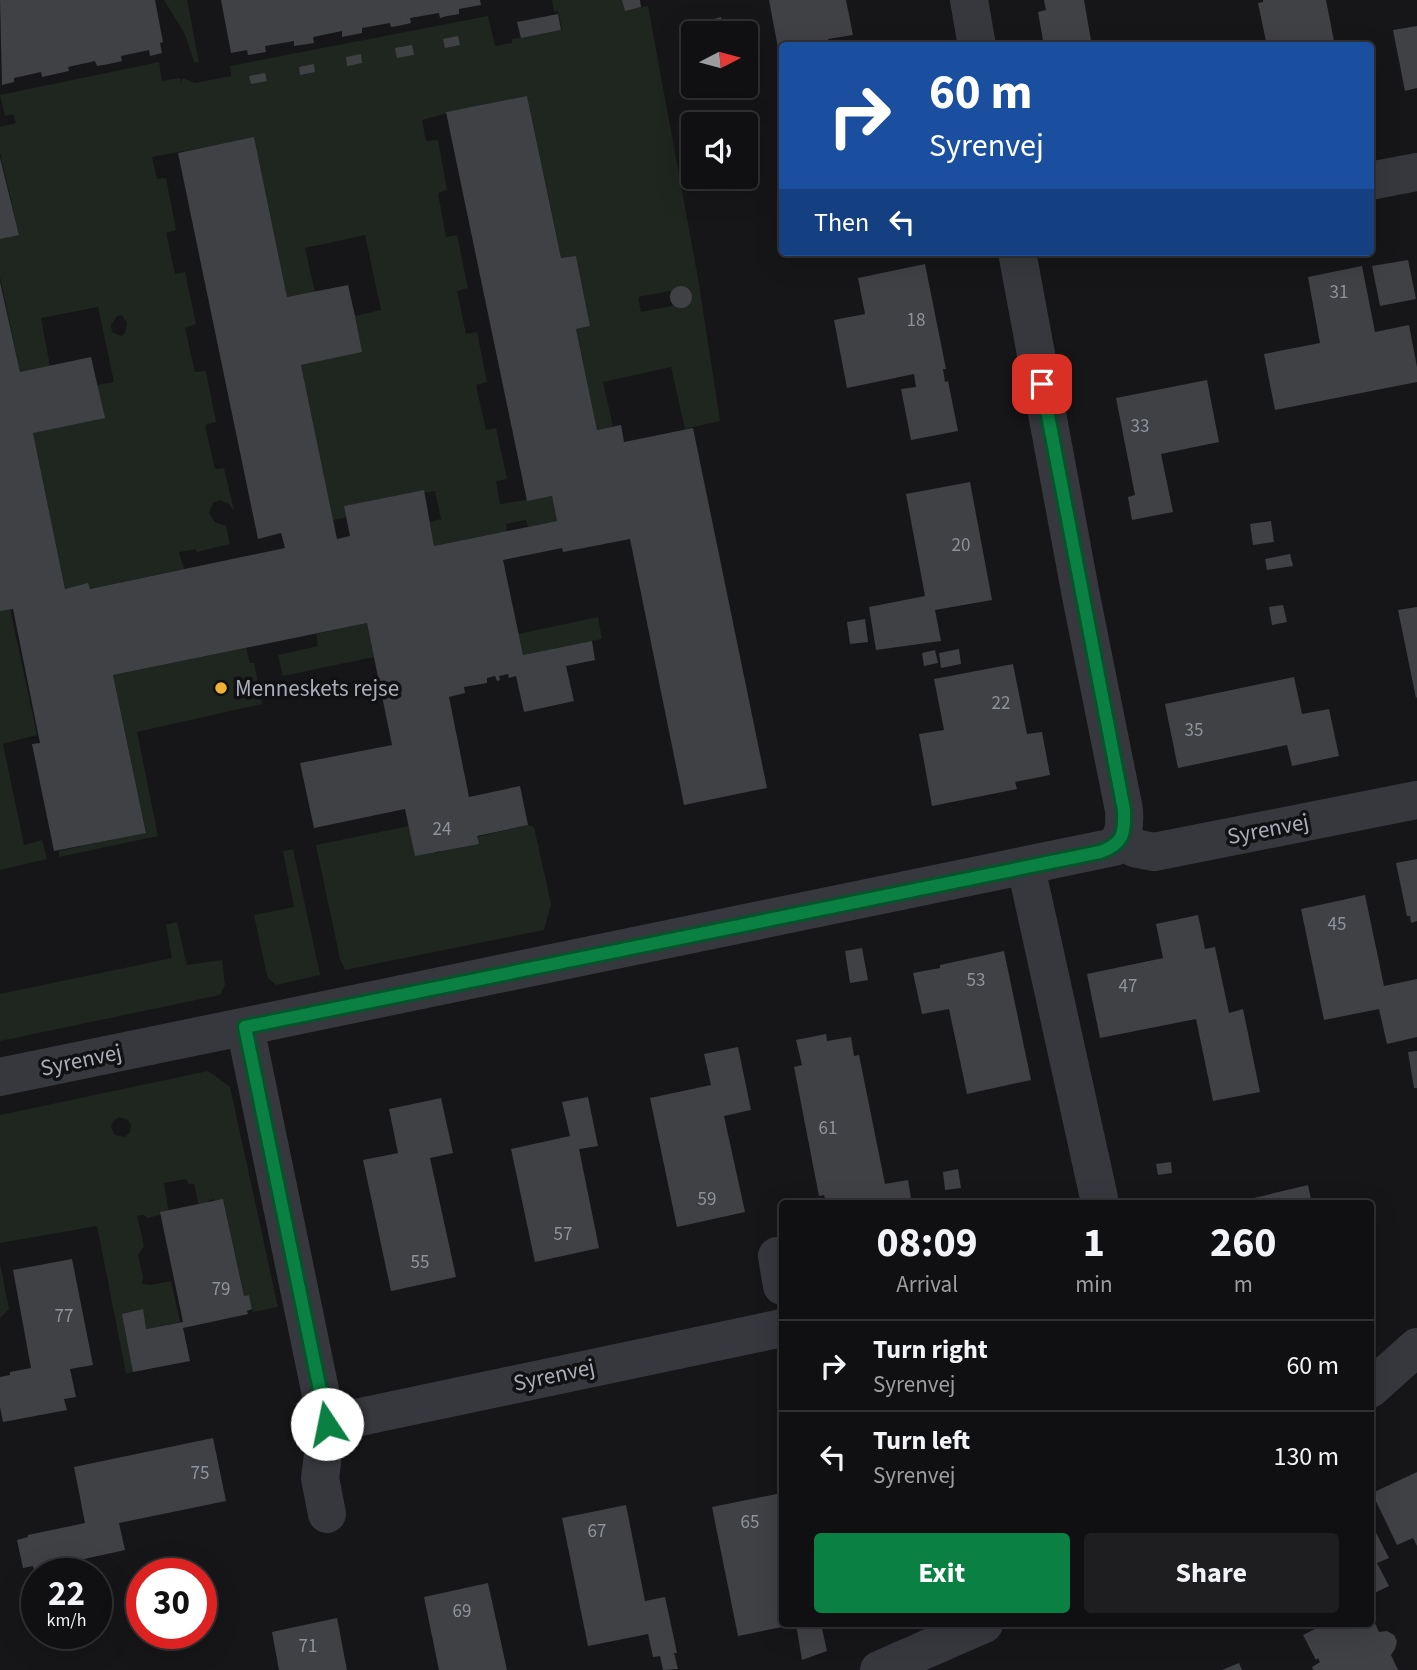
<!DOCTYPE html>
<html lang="en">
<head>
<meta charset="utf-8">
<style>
	:root { --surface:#101012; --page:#1e1e20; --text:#f1f3f6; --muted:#9c9d9f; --line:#303032; --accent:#0b8043 }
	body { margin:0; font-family:"Source Sans 3",sans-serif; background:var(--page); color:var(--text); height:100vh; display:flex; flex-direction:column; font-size:26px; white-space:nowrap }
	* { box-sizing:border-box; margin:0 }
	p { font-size:23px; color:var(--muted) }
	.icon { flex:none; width:38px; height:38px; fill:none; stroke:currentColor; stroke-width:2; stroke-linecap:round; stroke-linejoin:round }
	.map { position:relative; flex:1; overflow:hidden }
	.drawer { position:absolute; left:779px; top:1200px; width:595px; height:427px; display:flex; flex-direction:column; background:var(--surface); border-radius:7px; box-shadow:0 7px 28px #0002,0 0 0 2px var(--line) }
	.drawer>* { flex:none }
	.banner { position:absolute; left:779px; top:42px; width:595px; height:214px; border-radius:7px; box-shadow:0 7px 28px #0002,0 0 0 2px var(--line); background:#1a4fa0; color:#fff; overflow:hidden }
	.needle { width:46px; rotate:84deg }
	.tools { position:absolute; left:681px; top:21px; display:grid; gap:14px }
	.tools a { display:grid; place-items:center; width:77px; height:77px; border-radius:7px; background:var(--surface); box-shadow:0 7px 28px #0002,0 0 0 2px var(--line); font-size:35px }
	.speed { position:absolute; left:21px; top:1558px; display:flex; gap:14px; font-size:35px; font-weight:700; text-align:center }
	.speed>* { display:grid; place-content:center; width:91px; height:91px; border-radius:50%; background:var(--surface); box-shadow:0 7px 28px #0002,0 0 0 2px var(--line); line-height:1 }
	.speed small { font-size:18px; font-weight:400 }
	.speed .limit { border:10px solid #d22; background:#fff; color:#111 }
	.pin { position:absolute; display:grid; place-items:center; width:60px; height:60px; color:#fff; margin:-30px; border-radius:14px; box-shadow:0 4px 10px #0006 }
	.me { position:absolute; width:77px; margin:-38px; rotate:349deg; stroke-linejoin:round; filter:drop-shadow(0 0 5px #0008) }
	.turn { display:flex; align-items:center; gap:24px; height:147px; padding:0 35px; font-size:32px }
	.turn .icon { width:91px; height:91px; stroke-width:2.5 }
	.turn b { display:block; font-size:49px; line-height:60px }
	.then { display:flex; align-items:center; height:66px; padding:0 35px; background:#0003; gap:14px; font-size:26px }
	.eta { display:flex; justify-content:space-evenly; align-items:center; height:119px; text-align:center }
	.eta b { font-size:42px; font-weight:700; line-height:49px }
	.action { display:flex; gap:14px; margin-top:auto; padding:14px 35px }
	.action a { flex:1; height:80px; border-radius:7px; background:var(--accent); color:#fff; font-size:28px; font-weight:700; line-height:80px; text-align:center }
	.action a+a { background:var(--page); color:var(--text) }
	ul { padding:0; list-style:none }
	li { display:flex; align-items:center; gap:21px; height:91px; padding:0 35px; border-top:2px solid var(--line) }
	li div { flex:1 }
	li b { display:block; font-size:26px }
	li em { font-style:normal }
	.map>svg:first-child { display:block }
	.green { fill:#1e261f; fill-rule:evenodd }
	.building { fill:#404145 }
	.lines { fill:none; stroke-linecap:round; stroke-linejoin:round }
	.minor { stroke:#37383d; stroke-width:38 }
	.route-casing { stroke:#07532c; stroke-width:18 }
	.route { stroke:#0b8043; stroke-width:12 }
	.poi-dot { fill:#f2b134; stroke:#111113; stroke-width:2.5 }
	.labels { text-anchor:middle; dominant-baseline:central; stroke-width:7; stroke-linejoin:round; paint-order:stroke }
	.number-label { font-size:19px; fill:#8e929b }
	.poi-label { font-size:23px; fill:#a8adb8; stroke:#111113; text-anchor:start }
	.street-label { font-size:23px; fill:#a8adb8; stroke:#111113 }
</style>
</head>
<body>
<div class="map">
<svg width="1417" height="1670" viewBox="0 0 1417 1670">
	<rect width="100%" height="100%" fill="#161618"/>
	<g class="green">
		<polygon points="164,0 187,0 199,63 194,62 185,34"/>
		<path d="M 552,0 L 624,0 L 626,10 L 648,6 L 698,278 L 720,421 L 685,429 L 671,367 L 603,382 L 613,426 L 597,430 L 576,329 L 590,326 L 576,256 L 561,258 L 527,96 L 447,112 L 448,113 L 422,120 L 426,141 L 438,140 L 447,190 L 438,193 L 446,237 L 457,235 L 468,288 L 457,291 L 466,334 L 477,332 L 487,382 L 476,385 L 486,430 L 496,428 L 507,479 L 496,481 L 500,504 L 552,496 L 557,521 L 528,527 L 526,520 L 506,524 L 507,531 L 434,546 L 430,522 L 441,519 L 435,491 L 424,493 L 424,490 L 345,506 L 347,517 L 333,520 L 301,365 L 361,352 L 355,316 L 381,310 L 365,235 L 305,248 L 315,292 L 287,297 L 254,138 L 152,157 L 157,179 L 166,178 L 176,230 L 166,233 L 175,274 L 185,272 L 196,324 L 185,328 L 195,372 L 206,371 L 216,422 L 205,425 L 215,469 L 224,468 L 234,511 L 229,504 L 220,500 L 213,503 L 209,513 L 215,522 L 226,526 L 230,544 L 197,552 L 196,549 L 179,552 L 184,569 L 90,589 L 88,584 L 65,589 L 33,433 L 97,385 L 114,382 L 98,307 L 41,318 L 50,366 L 20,372 L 0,277 L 0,239 L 19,234 L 0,153 L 0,127 L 16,123 L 13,114 L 5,116 L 0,95 L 159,62 L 162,81 L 180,78 L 181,82 L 183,78 L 195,83 L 231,76 L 230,66 L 488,16 L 495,46 L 512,43 L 512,39 L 562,30 L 558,11 L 554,12 ZM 683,287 L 690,290 L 691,300 C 684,307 681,307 672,304 L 672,306 L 641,312 L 638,297 L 670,291 L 671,294 L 676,288 ZM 122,315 L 127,323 L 125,333 L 121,336 L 112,332 L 111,325 L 117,316 Z"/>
		<polygon points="10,609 37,735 3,744 24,845 42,840 47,859 0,870 0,611"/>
		<polygon points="598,617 602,639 523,655 518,634"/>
		<polygon points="367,623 374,657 283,676 278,655 318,646 316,634"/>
		<polygon points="246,648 250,663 254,663 262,704 137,732 158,836 59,857 59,851 146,832 113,675"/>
		<polygon points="414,825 435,853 443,851 442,845 528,825 534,827 551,904 544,930 345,970 340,959 316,845"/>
		<polygon points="293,849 320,975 276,985 268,978 266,971 254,915 294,907 283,851"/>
		<polygon points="177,922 187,965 222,960 225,985 220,995 0,1041 0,994 172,958 166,925"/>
		<path d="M 208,1071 L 230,1087 L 278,1307 L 253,1312 L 249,1295 L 244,1296 L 224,1202 L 215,1204 L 214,1199 L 208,1201 L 209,1205 L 199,1207 L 194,1184 L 189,1184 L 186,1179 L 164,1183 L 169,1213 L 147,1218 L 144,1215 L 137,1216 L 144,1246 L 138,1255 L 143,1277 L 142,1284 L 151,1285 L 171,1281 L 180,1322 L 145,1329 L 135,1372 L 126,1373 L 97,1226 L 0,1243 L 0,1115 ZM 119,1117 L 128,1120 L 131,1125 L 130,1132 L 125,1137 L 115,1135 L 111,1127 L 113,1121 Z"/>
		<polygon points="0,1263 9,1309 0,1318"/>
	</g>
	<g class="building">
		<polygon points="0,0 155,0 163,42 160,43 162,53 150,56 149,50 121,56 122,61 109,64 97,66 95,61 68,67 69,71 42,77 41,72 14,78 14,82 2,85"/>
		<polygon points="221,0 480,0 481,5 459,9 459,14 447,16 440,18 439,13 410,18 411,23 398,26 391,27 390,23 362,28 362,33 342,37 342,31 313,37 314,43 301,45 294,46 294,41 265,46 266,52 248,55 247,50 231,53"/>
		<polygon points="622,0 640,0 641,7 625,11"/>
		<polygon points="769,0 846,0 853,35 828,39 829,46 782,46 781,64"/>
		<polygon points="1044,0 1084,0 1092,46 1044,46 1038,12 1046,10"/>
		<polygon points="1263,0 1326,0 1335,46 1267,46 1258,3 1263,2"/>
		<polygon points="558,14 561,30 521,38 517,22"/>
		<polygon points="721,17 725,33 706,33 703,22"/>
		<polygon points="1417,26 1417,88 1405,91 1393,30"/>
		<polygon points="458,36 460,45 445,48 443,39"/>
		<polygon points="412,45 414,55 397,58 395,48"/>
		<polygon points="361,54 362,63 347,66 346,57"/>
		<polygon points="314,64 315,72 300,75 299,67"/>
		<polygon points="265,73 267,81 251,84 249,76"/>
		<polygon points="527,96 561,258 576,256 590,326 576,329 597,430 621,425 624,442 693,428 767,788 684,805 630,539 563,552 562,548 503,560 523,655 592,641 595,660 566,666 574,701 524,712 516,676 509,678 508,674 499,676 500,680 497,681 495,676 487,678 487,683 464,687 465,693 449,697 469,797 520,786 528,825 477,836 479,844 415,856 405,809 314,828 300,763 392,745 367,623 113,675 146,833 54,851 32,744 40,743 13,609 0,611 0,282 20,372 91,357 105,418 33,433 65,589 88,583 90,589 285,548 281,533 258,539 178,153 254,137 287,297 348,285 355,316 362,352 301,365 337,539 350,536 344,506 424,490 434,546 557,521 552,496 527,501 446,112"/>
		<polygon points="0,158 19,235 0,239"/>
		<polygon points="1408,260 1416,299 1380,306 1372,266"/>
		<polygon points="925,264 946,369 943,369 945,382 948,381 958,431 911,440 901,389 916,387 914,374 847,388 834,320 865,314 858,278"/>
		<polygon points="1362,266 1375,332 1409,325 1417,367 1417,382 1275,410 1264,354 1320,343 1308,277"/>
		<circle cx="681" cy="297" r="11"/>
		<polygon points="1207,380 1219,442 1161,454 1173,512 1132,520 1128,497 1135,495 1116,398"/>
		<polygon points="970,482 992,600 935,610 941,641 876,650 869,607 925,596 906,494"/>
		<polygon points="1271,521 1274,542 1253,545 1250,524"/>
		<polygon points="1290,554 1293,566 1267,570 1265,559"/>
		<polygon points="1283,605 1287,622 1272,625 1269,607"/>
		<polygon points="1417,607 1417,697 1416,698 1398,610"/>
		<polygon points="865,619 868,642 850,644 847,622"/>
		<polygon points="959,649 961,664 941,668 939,653"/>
		<polygon points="935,650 938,663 924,666 922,653"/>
		<polygon points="1013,664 1027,734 1042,732 1050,775 1015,782 1017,789 932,806 919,734 944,730 934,679"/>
		<polygon points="1294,677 1302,714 1329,709 1339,756 1292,766 1287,745 1178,768 1165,704"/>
		<polygon points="1417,859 1417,921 1411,923 1410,916 1407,916 1396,863"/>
		<polygon points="1365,895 1384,986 1417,979 1417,1037 1387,1044 1379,1009 1324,1020 1301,909"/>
		<polygon points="1198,915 1205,949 1215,947 1229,1013 1243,1009 1260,1092 1213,1101 1196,1019 1100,1038 1087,974 1163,958 1156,924"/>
		<polygon points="862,948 868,980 850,983 845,951"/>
		<polygon points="1004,951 1031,1080 967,1094 949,1009 922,1014 913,973 940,968 940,965"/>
		<polygon points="826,1034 827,1041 851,1037 854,1056 859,1055 885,1184 908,1180 912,1204 826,1204 824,1195 819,1196 794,1067 802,1065 796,1040"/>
		<polygon points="738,1047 751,1110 724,1116 745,1212 677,1227 650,1098 711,1085 704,1054"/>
		<polygon points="1417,1051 1417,1088 1414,1088 1408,1052"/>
		<polygon points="588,1097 598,1146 579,1149 599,1248 535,1262 511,1149 570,1136 562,1102"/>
		<polygon points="441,1098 453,1153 430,1158 456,1277 391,1291 363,1160 398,1153 389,1109"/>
		<polygon points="1171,1162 1172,1173 1158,1175 1156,1164"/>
		<polygon points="958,1169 961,1188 945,1190 943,1172"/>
		<polygon points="1308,1185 1312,1204 1233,1204 1233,1203"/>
		<polygon points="223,1199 244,1296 249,1295 252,1309 247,1311 248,1314 183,1328 190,1361 133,1372 122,1314 143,1309 146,1329 183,1322 160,1212"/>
		<polygon points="72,1259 93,1365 70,1369 76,1397 64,1399 67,1410 3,1422 0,1407 0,1377 10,1375 10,1372 31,1368 13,1270"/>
		<polygon points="213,1438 226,1501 119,1523 125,1550 34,1570 33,1566 23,1568 17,1540 28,1537 28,1535 85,1523 74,1467"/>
		<polygon points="1417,1472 1417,1546 1413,1538 1397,1545 1372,1493"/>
		<polygon points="777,1494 782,1521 782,1624 792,1625 738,1636 712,1507"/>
		<polygon points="626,1505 645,1601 665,1597 677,1653 674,1653 678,1669 663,1670 660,1656 653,1657 648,1634 588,1646 562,1518"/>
		<polygon points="1370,1521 1389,1558 1377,1563 1389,1586 1370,1595"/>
		<polygon points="488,1583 507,1670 439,1670 424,1597"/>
		<polygon points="1370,1613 1379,1632 1387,1631 1394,1635 1397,1641 1395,1649 1391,1655 1398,1670 1313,1670 1312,1667 1320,1662 1318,1658 1316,1660 1303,1635 1325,1624 1370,1624"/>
		<polygon points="337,1618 347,1670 279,1670 272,1632"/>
		<polygon points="796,1624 821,1624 827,1651 802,1660"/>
		<polygon points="1239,1663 1242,1670 1222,1670"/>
	</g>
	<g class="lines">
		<g class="minor">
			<polyline points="969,0 977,46"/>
			<polyline points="1370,181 1417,172"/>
			<polyline points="1122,838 1134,848 1154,852 1417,800"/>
			<polyline points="1026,867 1099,1198"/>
			<polyline points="245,1027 327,1424 320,1478 327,1514"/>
			<path d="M 0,1077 L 1114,847 C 1124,836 1125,826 1124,810 L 1081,596 L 1017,252"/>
			<polyline points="777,1256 782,1286"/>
			<polyline points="1370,1389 1417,1347"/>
			<polyline points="327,1424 782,1328"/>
			<polyline points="879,1670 984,1624"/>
		</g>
	</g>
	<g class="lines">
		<defs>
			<path id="route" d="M 327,1424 L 245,1027 L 1100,852 C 1123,844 1125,834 1124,810 L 1042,384"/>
		</defs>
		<use href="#route" class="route-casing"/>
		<use href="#route" class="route"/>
	</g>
	<circle class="poi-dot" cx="221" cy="688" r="7"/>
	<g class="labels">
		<g class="number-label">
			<text x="1339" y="292">31</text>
			<text x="916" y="320">18</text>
			<text x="1140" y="426">33</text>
			<text x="961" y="545">20</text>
			<text x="1001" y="703">22</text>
			<text x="1194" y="730">35</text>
			<text x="442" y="829">24</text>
			<text x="1337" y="924">45</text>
			<text x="976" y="980">53</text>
			<text x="1128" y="986">47</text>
			<text x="828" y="1128">61</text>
			<text x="707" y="1199">59</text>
			<text x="563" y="1234">57</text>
			<text x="420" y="1262">55</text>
			<text x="221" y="1289">79</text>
			<text x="64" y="1316">77</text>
			<text x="200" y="1473">75</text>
			<text x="750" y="1522">65</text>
			<text x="597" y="1531">67</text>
			<text x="462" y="1611">69</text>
			<text x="308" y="1646">71</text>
		</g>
		<g class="poi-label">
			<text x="235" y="688">Menneskets rejse</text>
		</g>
		<g class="street-label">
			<text transform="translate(1268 829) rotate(-11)">Syrenvej</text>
			<text transform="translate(81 1060) rotate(-12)">Syrenvej</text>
			<text transform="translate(554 1375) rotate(-12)">Syrenvej</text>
		</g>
	</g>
</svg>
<div class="tools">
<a><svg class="needle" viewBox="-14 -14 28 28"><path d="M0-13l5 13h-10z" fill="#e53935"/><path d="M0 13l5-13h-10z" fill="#9c9d9f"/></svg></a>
<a><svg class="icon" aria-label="sound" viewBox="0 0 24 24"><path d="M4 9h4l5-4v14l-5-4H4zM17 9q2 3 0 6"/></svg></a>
</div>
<div class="speed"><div>22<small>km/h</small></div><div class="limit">30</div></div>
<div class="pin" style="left:1042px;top:384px;background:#d93025"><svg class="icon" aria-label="arrive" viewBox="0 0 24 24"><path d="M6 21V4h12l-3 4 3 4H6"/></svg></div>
<svg class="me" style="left:327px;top:1424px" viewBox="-20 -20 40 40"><circle r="19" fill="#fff"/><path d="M0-13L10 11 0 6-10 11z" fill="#0b8043"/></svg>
<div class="banner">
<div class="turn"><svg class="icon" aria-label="right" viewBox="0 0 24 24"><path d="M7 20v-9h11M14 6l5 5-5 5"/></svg><div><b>60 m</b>Syrenvej</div></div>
<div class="then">Then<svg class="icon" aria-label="left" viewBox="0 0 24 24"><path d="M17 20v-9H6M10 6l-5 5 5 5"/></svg></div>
</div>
<section class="drawer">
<div class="eta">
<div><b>08:09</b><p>Arrival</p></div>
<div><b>1</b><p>min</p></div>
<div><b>260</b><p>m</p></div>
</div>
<ul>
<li><svg class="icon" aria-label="right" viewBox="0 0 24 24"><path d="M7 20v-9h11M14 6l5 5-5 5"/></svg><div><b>Turn right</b><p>Syrenvej</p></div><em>60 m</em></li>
<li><svg class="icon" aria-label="left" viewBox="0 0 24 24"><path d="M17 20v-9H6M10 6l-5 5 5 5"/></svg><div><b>Turn left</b><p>Syrenvej</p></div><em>130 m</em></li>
</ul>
<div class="action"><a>Exit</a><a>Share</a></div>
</section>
</div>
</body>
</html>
